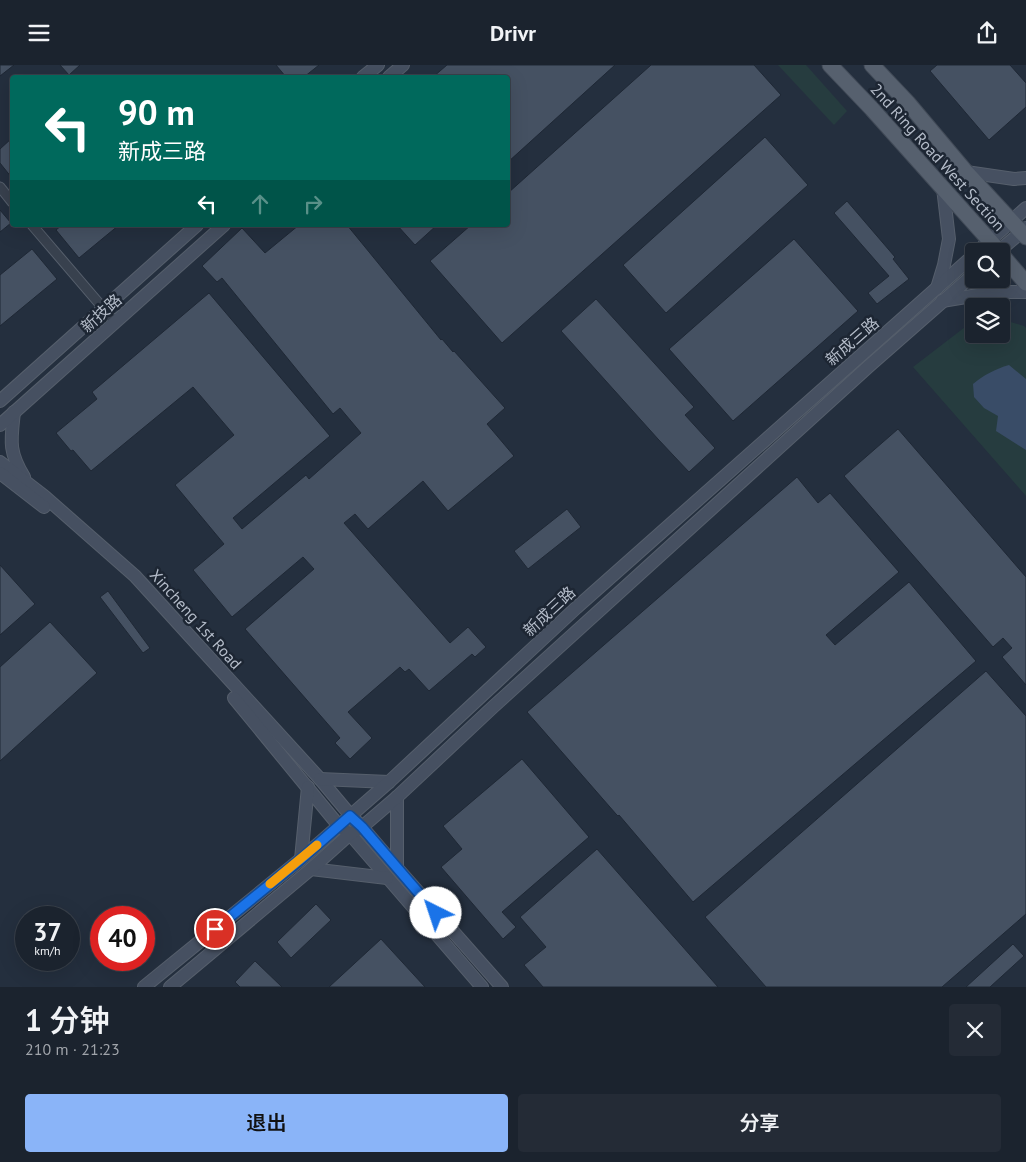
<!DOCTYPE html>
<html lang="zh">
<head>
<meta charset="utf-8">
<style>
	:root { --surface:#1b232e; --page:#242b36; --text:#f1f3f6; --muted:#a0a4aa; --line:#39404a; --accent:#8ab4f8 }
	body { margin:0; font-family:"PT Sans","Noto Sans SC",sans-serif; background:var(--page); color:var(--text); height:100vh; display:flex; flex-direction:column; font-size:19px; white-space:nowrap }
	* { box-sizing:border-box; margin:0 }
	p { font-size:16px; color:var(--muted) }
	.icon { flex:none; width:28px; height:28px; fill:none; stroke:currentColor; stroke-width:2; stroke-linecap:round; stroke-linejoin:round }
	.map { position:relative; height:922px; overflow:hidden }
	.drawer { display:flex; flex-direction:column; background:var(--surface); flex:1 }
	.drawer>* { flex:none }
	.banner { position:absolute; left:10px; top:10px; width:500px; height:152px; border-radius:5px; box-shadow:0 5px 20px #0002,0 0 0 1px var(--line); background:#00695c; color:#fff; overflow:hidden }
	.buttons { position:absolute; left:965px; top:178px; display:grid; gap:10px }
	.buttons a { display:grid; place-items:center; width:45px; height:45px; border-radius:5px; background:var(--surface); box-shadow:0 5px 20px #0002,0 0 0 1px var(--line); font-size:25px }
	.speed { position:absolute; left:15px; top:841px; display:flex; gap:10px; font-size:25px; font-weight:700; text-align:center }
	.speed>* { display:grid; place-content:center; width:65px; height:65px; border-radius:50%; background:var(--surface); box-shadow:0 5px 20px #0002,0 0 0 1px var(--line); line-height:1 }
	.speed small { font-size:12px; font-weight:400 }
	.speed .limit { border:8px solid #d22; background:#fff; color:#111 }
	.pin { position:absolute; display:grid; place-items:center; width:42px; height:42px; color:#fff; margin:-21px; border:2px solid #fff; border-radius:50%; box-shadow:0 1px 5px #0007 }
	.me { position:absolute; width:55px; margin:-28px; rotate:319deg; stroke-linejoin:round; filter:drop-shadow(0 0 4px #0008) }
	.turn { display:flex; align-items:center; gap:18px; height:105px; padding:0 25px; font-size:22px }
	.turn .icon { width:65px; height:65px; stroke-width:2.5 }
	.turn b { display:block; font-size:35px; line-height:42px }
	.lanes { display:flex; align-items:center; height:48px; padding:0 25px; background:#0003; justify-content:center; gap:25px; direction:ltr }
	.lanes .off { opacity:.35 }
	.round { display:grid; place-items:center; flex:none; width:52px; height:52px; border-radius:5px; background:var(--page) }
	.overview { display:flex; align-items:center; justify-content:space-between; height:85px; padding:0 25px }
	h1 { font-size:30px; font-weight:600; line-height:38px }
	.action { display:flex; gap:10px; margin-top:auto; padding:10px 25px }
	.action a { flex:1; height:58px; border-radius:5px; background:var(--accent); color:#111; font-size:20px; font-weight:600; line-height:58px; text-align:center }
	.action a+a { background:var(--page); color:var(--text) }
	header { display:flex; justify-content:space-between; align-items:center; height:65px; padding:0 25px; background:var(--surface); font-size:22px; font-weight:600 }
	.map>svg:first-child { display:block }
	.green { fill:#263c3f }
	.water { fill:#394c67 }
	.building { fill:#455162; stroke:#1f2835 }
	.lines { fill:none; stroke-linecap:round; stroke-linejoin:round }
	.street-casing { stroke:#565f6c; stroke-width:11 }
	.secondary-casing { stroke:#565f6c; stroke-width:14 }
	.primary-casing { stroke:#414a57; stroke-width:17 }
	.street { stroke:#38414e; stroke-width:9 }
	.secondary { stroke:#465061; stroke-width:12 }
	.primary { stroke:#56606e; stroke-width:15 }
	.route-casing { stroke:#114b97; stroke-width:12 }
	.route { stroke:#1a73e8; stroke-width:9 }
	.slow { stroke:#f59e0b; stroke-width:9 }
	.labels { text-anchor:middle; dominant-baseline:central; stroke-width:5; stroke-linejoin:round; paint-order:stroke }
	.street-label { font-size:16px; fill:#b4bcc9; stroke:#1d2633 }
</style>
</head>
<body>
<header><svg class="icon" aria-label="menu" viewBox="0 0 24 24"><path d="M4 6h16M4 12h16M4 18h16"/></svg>Drivr<svg class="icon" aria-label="share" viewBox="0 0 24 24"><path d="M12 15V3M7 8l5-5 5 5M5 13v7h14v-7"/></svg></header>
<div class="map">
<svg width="1026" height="922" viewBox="0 0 1026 922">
	<rect width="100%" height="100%" fill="#242f3e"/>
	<g class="green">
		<polygon points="778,0 806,0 847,46 834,60"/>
		<polygon points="1001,254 1024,261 1026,263 1026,431 913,302 969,259 974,258 974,269 1001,269"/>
	</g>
	<path class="water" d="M 1009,300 L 1026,314 L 1026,385 L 996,366 L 998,351 L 984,343 L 974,332 L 973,319 C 984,310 995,304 1009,300 Z"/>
	<g class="building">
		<polygon points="0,0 14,0 0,11"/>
		<polygon points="60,0 80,0 69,10"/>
		<polygon points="276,0 319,0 304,12 286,12"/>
		<polygon points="447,0 615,0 508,97 508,12 433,12"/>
		<polygon points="651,0 754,0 781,30 502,278 430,196 471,160 508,160 508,128"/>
		<polygon points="937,0 1010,0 1026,18 1026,42 989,75 930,6"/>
		<polygon points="765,72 808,120 666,248 623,200"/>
		<polygon points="12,73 12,113 0,98 0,84"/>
		<polygon points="847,136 895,192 893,194 909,214 877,239 868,228 889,211 834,148"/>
		<polygon points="0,145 11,158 0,167"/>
		<polygon points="62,160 119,160 79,193 56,165"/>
		<polygon points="299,160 347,160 441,275 442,274 453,287 454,286 505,343 487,359 514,391 448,446 423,416 368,464 355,449 344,458 450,578 468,562 486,582 475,592 472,589 429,626 409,604 405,607 400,602 348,647 372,673 350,694 335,678 340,673 245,564 314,504 303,492 232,552 193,505 224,479 175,420 234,370 193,322 91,406 73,385 71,386 56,368 97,334 92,327 209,228 330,371 233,453 242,464 306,410 309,414 361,368 340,343 333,349 222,213 217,217 202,201 242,163 265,188"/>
		<polygon points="397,160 437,160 415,180"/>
		<polygon points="794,174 858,246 733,356 669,284"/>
		<polygon points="32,184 57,214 0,261 0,210"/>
		<polygon points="596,234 694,342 685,350 715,383 689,407 658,374 561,266"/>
		<polygon points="898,364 1026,512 1026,620 1002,592 1012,583 1003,573 993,582 844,411"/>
		<polygon points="797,412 818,438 830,428 899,507 826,570 835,580 909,517 976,596 693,837 619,750 618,751 616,749 527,647"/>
		<polygon points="567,444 581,462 528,504 514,486"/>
		<polygon points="0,500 35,539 0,570"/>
		<polygon points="108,526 150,583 143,588 100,532"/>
		<polygon points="50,557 97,608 0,696 0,602"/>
		<polygon points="986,606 1026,651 1026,849 942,922 766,922 705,852"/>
		<polygon points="522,694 589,772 502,847 516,862 503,874 441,802 462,784 443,761"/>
		<polygon points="597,784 718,922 543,922 524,900 546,882 520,852"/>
		<polygon points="316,839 331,855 291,893 277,877"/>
		<polygon points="381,874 425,922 329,922"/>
		<polygon points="1013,879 1024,891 990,922 966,922"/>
		<polygon points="255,896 282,922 240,922 235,917"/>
	</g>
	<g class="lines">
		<defs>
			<g id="street">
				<polyline points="0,122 12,137"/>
				<polyline points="32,160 115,257"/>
			</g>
			<g id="secondary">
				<polyline points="363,12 378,0"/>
				<polyline points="389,12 403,0"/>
				<polyline points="966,107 1014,114 1026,113"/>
				<polyline points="978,186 1026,143"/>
				<polyline points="999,186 1026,163"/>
				<polyline points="937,223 944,200 949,174 943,123"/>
				<polyline points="942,236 996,227 1026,227"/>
				<polyline points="0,336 197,160"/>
				<path d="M 14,347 C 11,375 8,386 24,412"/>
				<polyline points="0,360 224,160"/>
				<polyline points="0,397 44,431 135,511 320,714 351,751 362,762 397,803 502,922"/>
				<polyline points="0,408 44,442"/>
				<polyline points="234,633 339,761 350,769 482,922"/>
				<polyline points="320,714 389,717"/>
				<polyline points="397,732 397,803"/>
				<polyline points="301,794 308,722"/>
				<polyline points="311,804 387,813"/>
				<polyline points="144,922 301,794 389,717 576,543 974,190"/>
				<polyline points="170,922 311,804 350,769 362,762 397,732 493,642 869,301 974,209"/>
			</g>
			<g id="primary">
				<polyline points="830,0 872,44 999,186"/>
				<polyline points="872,0 908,38 966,107 1026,172"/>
				<polyline points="1001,189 1026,218"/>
			</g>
		</defs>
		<use href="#street" class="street-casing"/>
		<use href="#secondary" class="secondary-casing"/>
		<use href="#primary" class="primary-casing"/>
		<use href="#street" class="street"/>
		<use href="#secondary" class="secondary"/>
		<use href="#primary" class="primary"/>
	</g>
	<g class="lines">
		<defs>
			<polyline id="route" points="215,864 301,794 350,751 362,762 436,848"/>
		</defs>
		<use href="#route" class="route-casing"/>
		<use href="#route" class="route"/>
		<polyline class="slow" points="270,819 317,780"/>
	</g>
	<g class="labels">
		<g class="street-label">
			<text transform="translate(938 92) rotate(48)">2nd Ring Road West Section</text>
			<text transform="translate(101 248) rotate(-42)">新技路</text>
			<text transform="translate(852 276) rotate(-41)">新成三路</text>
			<text transform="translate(549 546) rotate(-43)">新成三路</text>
			<text transform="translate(196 554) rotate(48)">Xincheng 1st Road</text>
		</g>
	</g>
</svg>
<div class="buttons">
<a><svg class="icon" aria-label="search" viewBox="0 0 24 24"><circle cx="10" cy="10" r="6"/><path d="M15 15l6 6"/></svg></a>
<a><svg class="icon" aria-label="layers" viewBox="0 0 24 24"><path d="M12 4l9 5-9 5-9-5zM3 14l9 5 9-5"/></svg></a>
</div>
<div class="speed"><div>37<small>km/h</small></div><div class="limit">40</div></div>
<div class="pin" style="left:215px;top:864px;background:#d93025"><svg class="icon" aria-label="arrive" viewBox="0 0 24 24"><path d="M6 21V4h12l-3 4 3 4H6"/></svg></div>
<svg class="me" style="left:436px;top:848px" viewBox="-20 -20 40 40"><circle r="19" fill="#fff"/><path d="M0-13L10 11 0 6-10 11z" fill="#1a73e8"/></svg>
<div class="banner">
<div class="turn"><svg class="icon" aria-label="left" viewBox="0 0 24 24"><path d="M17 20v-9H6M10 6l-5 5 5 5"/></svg><div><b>90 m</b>新成三路</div></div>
<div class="lanes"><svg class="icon" aria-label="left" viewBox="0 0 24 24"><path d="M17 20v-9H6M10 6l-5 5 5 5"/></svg><svg class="icon off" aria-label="ahead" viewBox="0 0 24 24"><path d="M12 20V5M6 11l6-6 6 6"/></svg><svg class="icon off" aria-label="right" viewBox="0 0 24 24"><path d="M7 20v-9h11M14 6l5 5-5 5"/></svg></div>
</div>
</div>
<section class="drawer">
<div class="overview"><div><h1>1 分钟</h1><p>210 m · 21:23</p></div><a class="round"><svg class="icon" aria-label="close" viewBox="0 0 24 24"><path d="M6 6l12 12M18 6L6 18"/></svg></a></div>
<div class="action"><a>退出</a><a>分享</a></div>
</section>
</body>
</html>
